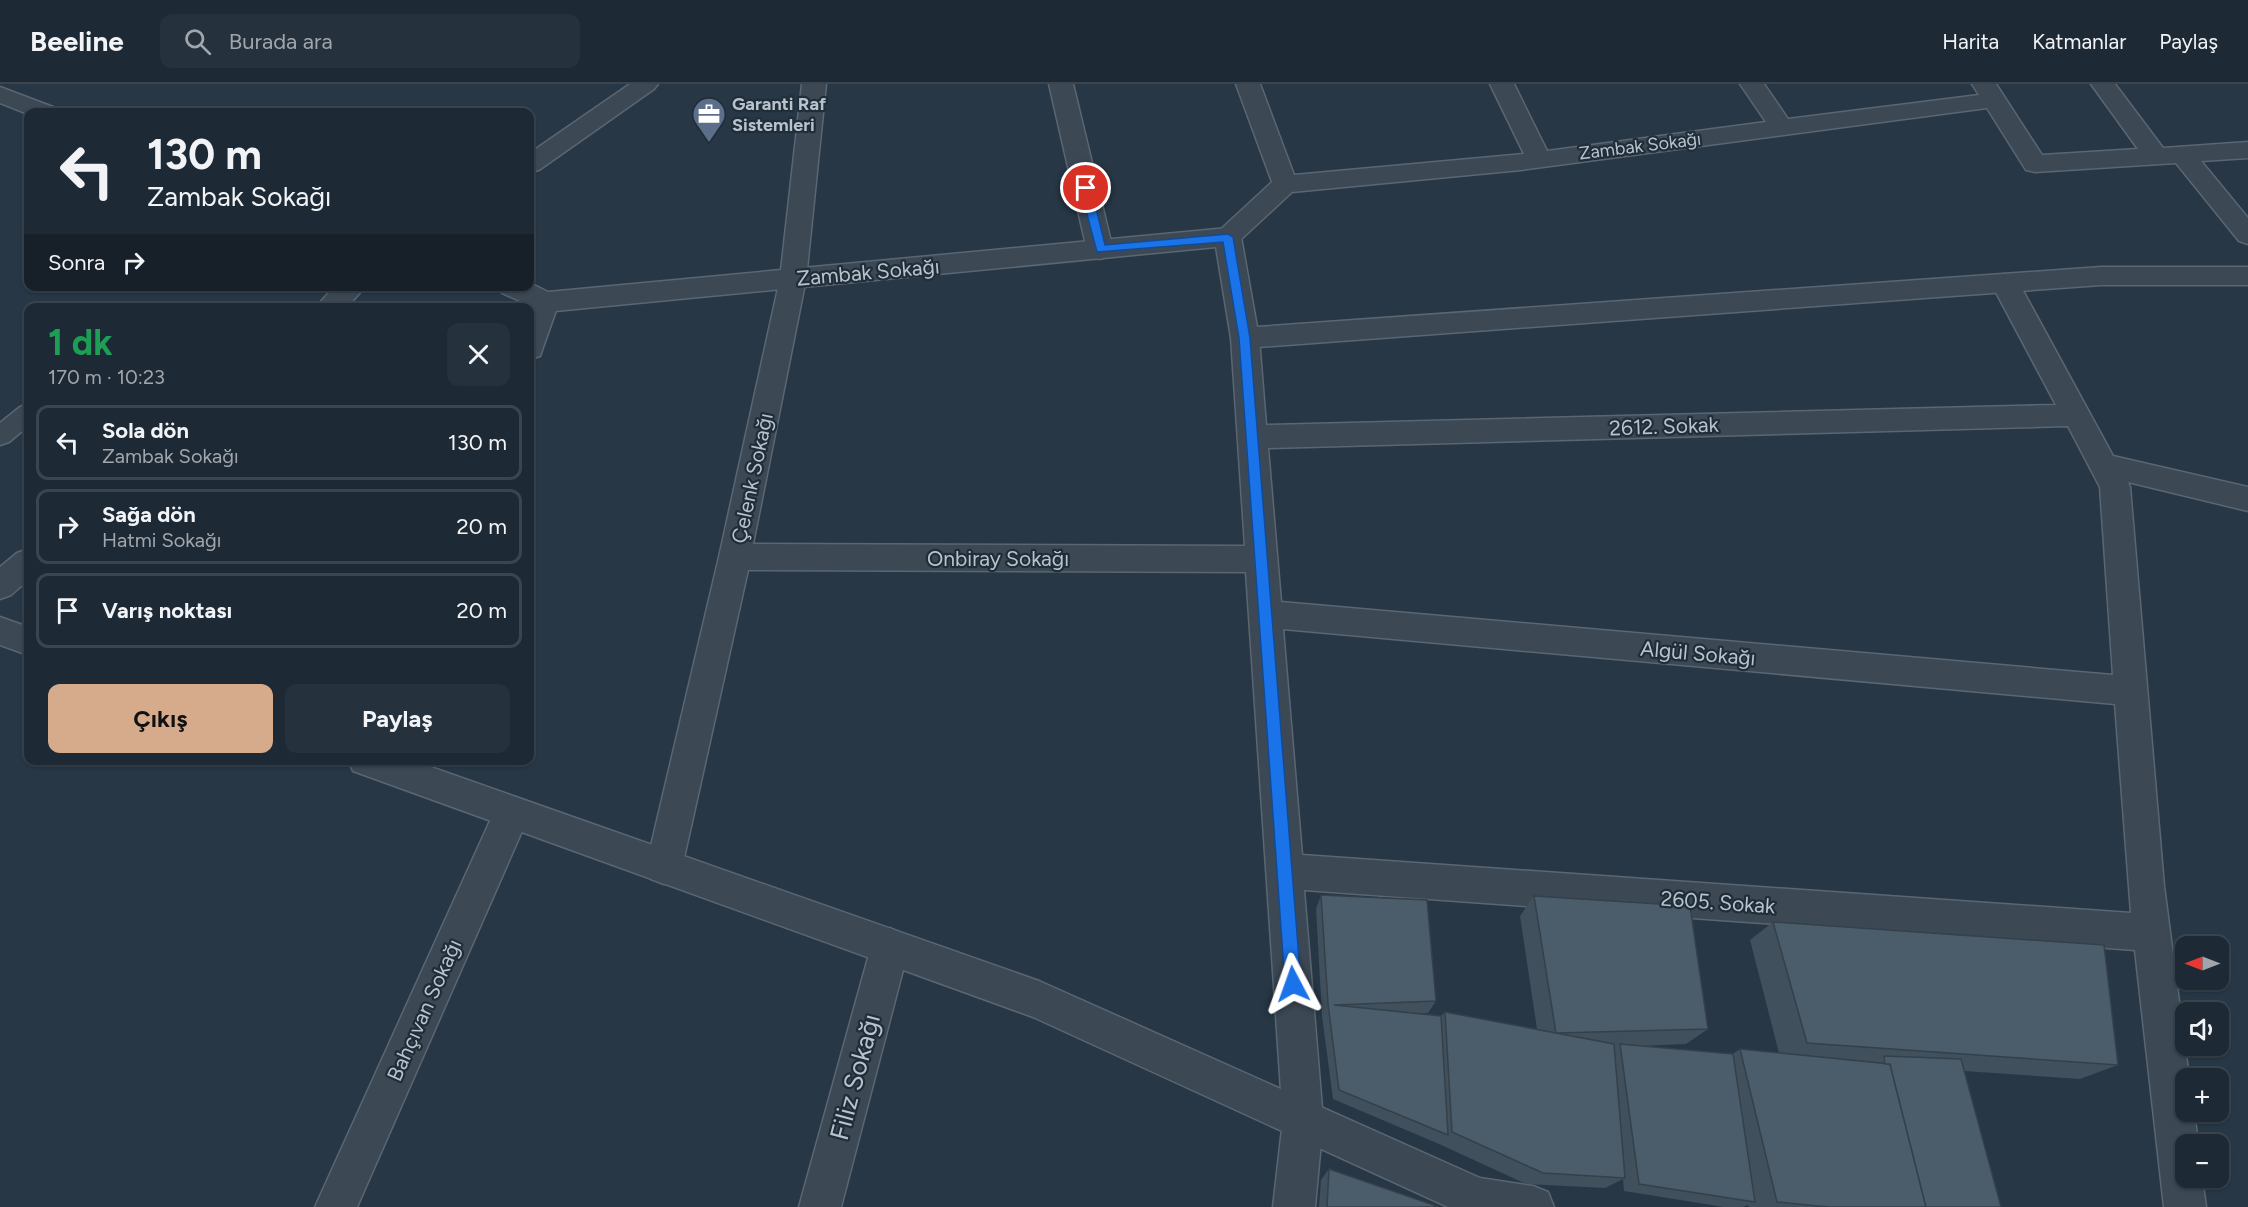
<!DOCTYPE html>
<html lang="tr">
<head>
<meta charset="utf-8">
<style>
	:root { --surface:#1d2934; --page:#25313c; --text:#f1f3f6; --muted:#a0a6ac; --line:#3b454f; --accent:#d6ab8b }
	body { margin:0; font-family:Figtree,sans-serif; background:var(--page); color:var(--text); height:100vh; display:flex; flex-direction:column; font-size:22px; white-space:nowrap }
	* { box-sizing:border-box; margin:0 }
	p { font-size:20px; color:var(--muted) }
	.icon { flex:none; width:33px; height:33px; fill:none; stroke:currentColor; stroke-width:2; stroke-linecap:round; stroke-linejoin:round }
	.map { position:relative; flex:1; overflow:hidden }
	.sheet { position:absolute; left:24px; top:219px; width:510px; height:462px; display:flex; flex-direction:column; background:var(--surface); border-radius:12px; box-shadow:0 2px 4px #0004,0 0 0 2px var(--line) }
	.sheet>* { flex:none }
	.hud { position:absolute; left:24px; top:24px; width:510px; height:183px; border-radius:12px; box-shadow:0 2px 4px #0004,0 0 0 2px var(--line); background:#1d2934; color:var(--text); overflow:hidden }
	.needle { width:39px; rotate:270deg }
	.fabs { position:absolute; left:2175px; top:852px; display:grid; gap:12px }
	.fabs a { display:grid; place-items:center; width:54px; height:54px; border-radius:12px; background:var(--surface); box-shadow:0 2px 4px #0004,0 0 0 2px var(--line); font-size:30px }
	.pin { position:absolute; display:grid; place-items:center; width:51px; height:51px; color:#fff; margin:-26px; border:3px solid #fff; border-radius:50%; box-shadow:0 2px 6px #0007 }
	.me { position:absolute; width:66px; margin:-33px; rotate:356deg; stroke-linejoin:round; filter:drop-shadow(0 0 4px #0008) }
	.turn { display:flex; align-items:center; gap:21px; height:126px; padding:0 24px; font-size:27px }
	.turn .icon { width:78px; height:78px; stroke-width:2.5 }
	.turn b { display:block; font-size:42px; line-height:51px }
	.then { display:flex; align-items:center; height:57px; padding:0 24px; background:#0003; gap:12px; font-size:22px }
	.round { display:grid; place-items:center; flex:none; width:63px; height:63px; border-radius:12px; background:var(--page) }
	.headline { display:flex; align-items:center; justify-content:space-between; height:102px; padding:0 24px }
	h1 { font-size:36px; font-weight:700; line-height:45px; color:#1e9e55 }
	.cta { display:flex; gap:12px; margin-top:auto; padding:12px 24px }
	.cta a { flex:1; height:69px; border-radius:12px; background:var(--accent); color:#111; font-size:24px; font-weight:700; line-height:69px; text-align:center }
	.cta a+a { background:var(--page); color:var(--text) }
	ul { padding:0; list-style:none }
	li { display:flex; align-items:center; gap:18px; height:75px; margin:0 12px 9px; padding:0 12px; border:3px solid var(--line); border-radius:12px }
	li div { flex:1 }
	li b { display:block; font-size:22px }
	li em { font-style:normal }
	header { display:flex; align-items:center; gap:36px; box-sizing:border-box; height:84px; padding:0 30px; background:var(--surface); border-bottom:2px solid var(--line) }
	header strong { font-size:28px }
	nav { display:flex; gap:33px; margin-inline-start:auto; font-size:21px }
	.search { width:420px; height:54px; background:var(--page); display:flex; align-items:center; gap:15px; box-sizing:border-box; padding:0 21px; border-radius:12px; color:var(--muted); font-size:22px }
	.map>svg:first-child { display:block }
	.lines { fill:none; stroke-linecap:round; stroke-linejoin:round }
	.service-casing { stroke:#5a6672; stroke-width:3 }
	.minor-casing { stroke:#5a6672; stroke-width:3 }
	.tertiary-casing { stroke:#5a6672; stroke-width:3 }
	.service { fill:#3c4955; fill-rule:evenodd }
	.minor { fill:#3c4955; fill-rule:evenodd }
	.tertiary { fill:#3c4955; fill-rule:evenodd }
	.wall { fill:#40505c }
	.building { fill:#4b5d6b; stroke:#34414b; stroke-width:1.5 }
	.route { fill:#1a73e8; stroke:#114b97; stroke-width:1.5 }
	.labels { text-anchor:middle; dominant-baseline:central; stroke-width:4.5; stroke-linejoin:round; paint-order:stroke }
	.far-poi-label { font-size:18px; font-weight:bold; fill:#b9c3ce; stroke:#202e3a; text-anchor:start }
	.far-street-label { font-size:18px; fill:#b9c3ce; stroke:#202e3a }
	.street-label { font-size:21px; fill:#b9c3ce; stroke:#202e3a }
	.near-street-label { font-size:26px; fill:#b9c3ce; stroke:#202e3a }
</style>
</head>
<body>
<header>
<strong>Beeline</strong>
<div class="search"><svg class="icon" aria-label="search" viewBox="0 0 24 24"><circle cx="10" cy="10" r="6"/><path d="M15 15l6 6"/></svg>Burada ara</div>
<nav><a>Harita</a><a>Katmanlar</a><a>Paylaş</a></nav>
</header>
<div class="map">
<svg width="2248" height="1123" viewBox="0 0 2248 1123">
	<rect width="100%" height="100%" fill="#273745"/>
	<g class="lines">
		<defs>
			<polygon id="service" points="28,320 28,342 9,358 0,361 0,339 20,323"/>
			<g id="minor">
				<path d="M 802,0 L 826,0 L 806,195 L 753,460 L 1245,462 L 1231,254 L 1235,247 L 1245,244 L 1255,247 L 1259,254 L 1266,341 L 2056,321 L 1991,199 L 1995,192 L 2005,190 L 2015,192 L 2113,372 L 2248,403 L 2248,427 L 2128,398 L 2130,403 L 2164,802 L 2189,994 L 2186,994 L 2186,1028 L 2194,1028 L 2198,1060 L 2186,1060 L 2186,1094 L 2202,1094 L 2206,1123 L 2164,1123 L 2135,866 L 1304,806 L 1323,1036 L 1315,1123 L 1273,1123 L 1283,1036 L 1246,488 L 748,486 L 682,783 L 677,795 L 664,800 L 651,795 L 646,783 L 719,473 L 780,195 ZM 2068,342 L 2100,403 L 2113,591 L 1281,518 L 1268,364 ZM 1283,545 L 2115,620 L 2131,829 L 1302,771 Z"/>
				<polygon points="1049,0 1073,0 1113,166 1109,172 1100,175 1091,172 1087,166"/>
				<polygon points="1236,0 1260,0 1294,91 1524,70 1490,0 1514,0 1547,67 1766,38 1740,0 1764,0 1788,35 1979,11 1972,0 1996,0 2042,71 2138,65 2091,0 2115,0 2163,64 2248,58 2248,74 2201,77 2248,134 2248,160 2239,157 2176,79 2035,88 2026,86 1987,24 1521,86 1292,108 1237,159 1228,162 1219,159 1215,153 1219,147 1272,98"/>
				<polygon points="0,3 53,23 56,28 28,28 28,30 0,19"/>
				<polygon points="545,208 555,211 559,218 540,272 530,275 530,224 535,211"/>
				<polygon points="512,713 525,717 530,729 357,1123 315,1123 499,717"/>
				<polygon points="890,844 903,850 909,863 841,1123 799,1123 871,863 877,850"/>
			</g>
			<g id="tertiary">
				<polygon points="630,0 658,0 654,5 539,86 530,88 530,69"/>
				<polygon points="1228,144 1237,147 1241,153 1257,243 2101,183 2248,183 2248,201 2101,201 1245,264 1235,261 1231,254 1216,163 545,228 502,209 499,202 530,202 530,199 548,208"/>
				<polygon points="335,202 366,202 346,224 315,224"/>
				<polygon points="28,465 28,496 11,511 0,515 0,483 17,469"/>
				<polygon points="0,533 28,543 28,571 0,561"/>
				<polygon points="348,676 411,676 1039,897 1480,1094 1533,1102 1548,1108 1554,1123 1448,1123 1033,933 353,687"/>
			</g>
		</defs>
		<use href="#service" class="service-casing"/>
		<use href="#minor" class="minor-casing"/>
		<use href="#tertiary" class="tertiary-casing"/>
		<use href="#service" class="service"/>
		<use href="#minor" class="minor"/>
		<use href="#tertiary" class="tertiary"/>
	</g>
	<g class="wall">
		<polygon points="1321,811 1436,917 1428,929 1413,929 1441,932 1445,928 1537,945 1520,832 1534,812 1708,945 1686,960 1641,962 1733,970 1740,965 1779,969 1750,856 1773,838 2118,981 2080,995 1964,987 2001,1123 1749,1123 1748,1121 1743,1123 1724,1123 1624,1107 1623,1095 1605,1104 1526,1100 1439,1060 1333,1015 1322,932 1316,825"/>
		<polygon points="1329,1085 1439,1123 1319,1123 1321,1096"/>
	</g>
	<g class="building">
		<polygon points="1321,811 1427,816 1436,917 1334,921 1441,932 1448,1051 1339,1006 1328,920"/>
		<polygon points="1534,812 1690,822 1708,945 1556,949 1614,960 1625,1094 1543,1089 1452,1048 1445,928 1556,949"/>
		<polygon points="1773,838 2104,861 2118,981 1807,959"/>
		<polygon points="1620,960 1733,970 1755,1118 1639,1100"/>
		<polygon points="1740,965 1890,980 1926,1123 1829,1123 1777,1118"/>
		<polygon points="1884,972 1961,975 2001,1123 1926,1123 1890,980 1885,980"/>
		<polygon points="1329,1085 1439,1123 1327,1123"/>
	</g>
	<polygon class="route" points="1086,100 1091,104 1105,161 1228,150 1233,153 1250,254 1301,900 1298,905 1293,908 1287,905 1285,900 1239,254 1223,158 1097,168 1080,104"/>
	<defs>
		<symbol id="office-pin" viewBox="-11 -11 22 30"><path d="M0 17L-7.5 6A9.5 9.5 0 1 1 7.5 6Z" fill="#5c6f8a" stroke="#202e3a"/><path d="M-6-3h4V-5.5h4V-3h4V5H-6ZM-1-4.5V-3h2v-1.5ZM-6 0V1H6V0Z" fill="#fff"/></symbol>
	</defs>
	<g fill-rule="evenodd">
		<use href="#office-pin" x="690" y="11" width="38" height="52"/>
	</g>
	<g class="labels">
		<g class="far-poi-label">
			<text x="732" y="20">Garanti Raf<tspan x="732" dy="21">Sistemleri</tspan></text>
		</g>
		<g class="far-street-label">
			<text transform="translate(1640 62) rotate(-7)">Zambak Sokağı</text>
		</g>
		<g class="street-label">
			<text transform="translate(868 188) rotate(-5)">Zambak Sokağı</text>
			<text transform="translate(1664 342) rotate(-2)">2612. Sokak</text>
			<text transform="translate(752 394) rotate(-78)">Çelenk Sokağı</text>
			<text x="998" y="474">Onbiray Sokağı</text>
			<text transform="translate(1698 569) rotate(5)">Algül Sokağı</text>
			<text transform="translate(1718 818) rotate(4)">2605. Sokak</text>
			<text transform="translate(424 926) rotate(-66)">Bahçıvan Sokağı</text>
		</g>
		<g class="near-street-label">
			<text transform="translate(855 993) rotate(-75)">Filiz Sokağı</text>
		</g>
	</g>
</svg>
<div class="fabs">
<a><svg class="needle" viewBox="-14 -14 28 28"><path d="M0-13l5 13h-10z" fill="#e53935"/><path d="M0 13l5-13h-10z" fill="#a0a6ac"/></svg></a>
<a><svg class="icon" aria-label="sound" viewBox="0 0 24 24"><path d="M4 9h4l5-4v14l-5-4H4zM17 9q2 3 0 6"/></svg></a>
<a>+</a>
<a>−</a>
</div>
<div class="pin" style="left:1086px;top:104px;background:#d93025"><svg class="icon" aria-label="arrive" viewBox="0 0 24 24"><path d="M6 21V4h12l-3 4 3 4H6"/></svg></div>
<svg class="me" style="left:1293px;top:900px" viewBox="-20 -20 40 40"><path d="M0-17L14 15 0 8-14 15z" fill="#1a73e8" stroke="#fff" stroke-width="4"/></svg>
<div class="hud">
<div class="turn"><svg class="icon" aria-label="left" viewBox="0 0 24 24"><path d="M17 20v-9H6M10 6l-5 5 5 5"/></svg><div><b>130 m</b>Zambak Sokağı</div></div>
<div class="then">Sonra<svg class="icon" aria-label="right" viewBox="0 0 24 24"><path d="M7 20v-9h11M14 6l5 5-5 5"/></svg></div>
</div>
<section class="sheet">
<div class="headline"><div><h1>1 dk</h1><p>170 m · 10:23</p></div><a class="round"><svg class="icon" aria-label="close" viewBox="0 0 24 24"><path d="M6 6l12 12M18 6L6 18"/></svg></a></div>
<ul>
<li><svg class="icon" aria-label="left" viewBox="0 0 24 24"><path d="M17 20v-9H6M10 6l-5 5 5 5"/></svg><div><b>Sola dön</b><p>Zambak Sokağı</p></div><em>130 m</em></li>
<li><svg class="icon" aria-label="right" viewBox="0 0 24 24"><path d="M7 20v-9h11M14 6l5 5-5 5"/></svg><div><b>Sağa dön</b><p>Hatmi Sokağı</p></div><em>20 m</em></li>
<li><svg class="icon" aria-label="arrive" viewBox="0 0 24 24"><path d="M6 21V4h12l-3 4 3 4H6"/></svg><div><b>Varış noktası</b></div><em>20 m</em></li>
</ul>
<div class="cta"><a>Çıkış</a><a>Paylaş</a></div>
</section>
</div>
</body>
</html>
